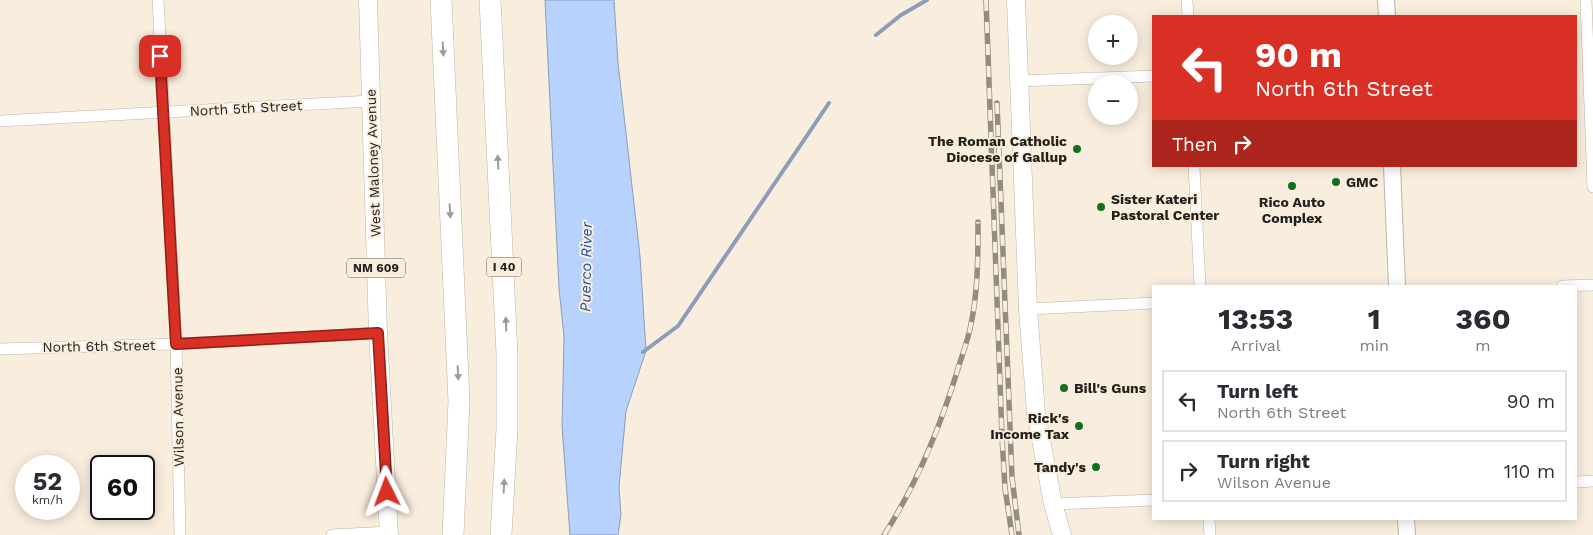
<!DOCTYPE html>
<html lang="en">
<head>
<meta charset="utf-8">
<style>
	:root { --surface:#fff; --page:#f7f7f7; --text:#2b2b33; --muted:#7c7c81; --line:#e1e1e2 }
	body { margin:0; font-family:"Work Sans",sans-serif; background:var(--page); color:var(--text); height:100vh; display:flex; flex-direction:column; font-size:19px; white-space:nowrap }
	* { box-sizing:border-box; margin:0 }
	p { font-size:16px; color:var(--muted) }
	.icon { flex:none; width:28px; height:28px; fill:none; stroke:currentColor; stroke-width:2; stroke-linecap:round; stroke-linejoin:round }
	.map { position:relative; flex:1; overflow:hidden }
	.drawer { position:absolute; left:1152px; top:285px; width:425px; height:235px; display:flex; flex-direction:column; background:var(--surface); border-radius:0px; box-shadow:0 2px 12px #0003 }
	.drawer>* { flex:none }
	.top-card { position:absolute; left:1152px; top:15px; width:425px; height:152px; border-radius:0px; box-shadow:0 2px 12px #0003; background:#d93025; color:#fff; overflow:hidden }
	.fabs { position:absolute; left:1088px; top:15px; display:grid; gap:10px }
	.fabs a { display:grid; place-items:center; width:50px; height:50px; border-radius:50%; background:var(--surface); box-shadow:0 2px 12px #0003; font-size:25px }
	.speed { position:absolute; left:15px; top:455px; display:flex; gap:10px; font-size:25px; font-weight:700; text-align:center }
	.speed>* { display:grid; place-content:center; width:65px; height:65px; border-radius:50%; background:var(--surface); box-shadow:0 2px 12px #0003; line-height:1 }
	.speed small { font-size:12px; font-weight:400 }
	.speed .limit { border:2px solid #111; border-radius:8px; background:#fff; color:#111 }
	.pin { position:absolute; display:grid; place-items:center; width:42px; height:42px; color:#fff; margin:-21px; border-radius:10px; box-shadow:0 2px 8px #0006 }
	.me { position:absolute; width:55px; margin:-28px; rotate:357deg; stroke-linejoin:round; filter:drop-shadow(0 0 4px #0008) }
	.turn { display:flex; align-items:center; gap:18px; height:105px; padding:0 20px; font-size:22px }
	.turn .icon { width:65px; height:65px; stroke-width:2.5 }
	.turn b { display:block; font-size:35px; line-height:42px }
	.then { display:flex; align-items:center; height:48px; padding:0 20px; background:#0003; gap:10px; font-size:19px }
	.eta { display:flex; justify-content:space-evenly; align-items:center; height:85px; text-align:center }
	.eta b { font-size:30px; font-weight:700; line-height:35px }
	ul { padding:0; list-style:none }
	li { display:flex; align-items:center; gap:15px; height:62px; margin:0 10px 8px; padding:0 10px; border:2px solid var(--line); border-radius:0px }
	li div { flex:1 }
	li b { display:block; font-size:19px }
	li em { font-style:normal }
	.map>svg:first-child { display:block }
	.water { fill:#b7d2fd; stroke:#8b9db9 }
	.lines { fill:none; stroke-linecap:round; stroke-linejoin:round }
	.stream { stroke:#8b9db9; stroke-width:4 }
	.street-casing { stroke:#bdb3a4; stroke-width:12 }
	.secondary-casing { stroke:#bdb3a4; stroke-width:18 }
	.primary-casing { stroke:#bdb3a4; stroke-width:19 }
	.highway-casing { stroke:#bdb3a4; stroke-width:22 }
	.street { stroke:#fff; stroke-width:11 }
	.secondary { stroke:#fff; stroke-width:16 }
	.primary { stroke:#fff; stroke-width:18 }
	.highway { stroke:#fff; stroke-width:21 }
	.rail-casing { stroke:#938c81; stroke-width:5.5 }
	.rail { stroke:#f9eede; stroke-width:4; stroke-dasharray:11; stroke-linecap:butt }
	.oneway { fill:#9c9b98 }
	.route-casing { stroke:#8d1f18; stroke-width:12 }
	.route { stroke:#d93025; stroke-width:9 }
	.poi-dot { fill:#0f7120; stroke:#f9eede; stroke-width:2 }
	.labels { text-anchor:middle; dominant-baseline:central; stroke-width:4; stroke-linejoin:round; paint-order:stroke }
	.shield { fill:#f9eede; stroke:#635e55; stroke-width:1 }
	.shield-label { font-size:12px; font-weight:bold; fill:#23201a }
	.street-label { font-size:14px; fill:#23201a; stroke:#f9eede }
	.poi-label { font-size:14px; font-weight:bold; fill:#23201a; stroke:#f9eede; text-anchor:end }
	.water-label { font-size:15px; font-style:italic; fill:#1d4fa0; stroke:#f9eede }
</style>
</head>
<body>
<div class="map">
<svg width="1593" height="535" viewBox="0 0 1593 535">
	<rect width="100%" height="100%" fill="#f9eede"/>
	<polygon class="water" points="545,0 614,0 618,63 640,256 646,351 626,411 619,487 621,515 618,535 570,535 562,426 564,337 559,288"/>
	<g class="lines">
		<g class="stream">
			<polyline points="876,35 901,15 927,0"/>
			<polyline points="643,352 678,326 829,103"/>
		</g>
		<defs>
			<g id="street">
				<polyline points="158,0 176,344 180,535"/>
				<polyline points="1187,0 1188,16"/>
				<polyline points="1586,0 1593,187"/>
				<polyline points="1019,81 1154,76"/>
				<polyline points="0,121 371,101"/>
				<polyline points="1194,166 1200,286"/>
				<polyline points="1562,286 1593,285"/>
				<polyline points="1028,309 1154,303"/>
				<polyline points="0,349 176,344 378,333"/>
				<polyline points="1576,482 1593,481"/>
				<polyline points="1053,504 1154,500"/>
				<polyline points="1209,519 1210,535"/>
				<polyline points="332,535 389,532"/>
			</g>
			<g id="secondary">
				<polyline points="1386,0 1387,16"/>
				<polyline points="1392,166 1397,286"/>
				<polyline points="1406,519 1407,535"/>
			</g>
			<g id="primary">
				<polyline points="368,0 378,333 389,535"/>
				<polyline points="1016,0 1028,309 1036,413 1053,504 1062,535"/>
			</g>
			<g id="highway">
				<polyline points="441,0 459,401 453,535"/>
				<polyline points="490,0 507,354 507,428 501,535"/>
			</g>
		</defs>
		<use href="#street" class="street-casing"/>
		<use href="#secondary" class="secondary-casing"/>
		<use href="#primary" class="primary-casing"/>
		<use href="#highway" class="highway-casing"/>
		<use href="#street" class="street"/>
		<use href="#secondary" class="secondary"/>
		<use href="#primary" class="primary"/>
		<use href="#highway" class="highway"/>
		<defs>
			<g id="rail">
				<polyline points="986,0 1002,437 1005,488 1012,535"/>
				<polyline points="997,103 1012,477 1019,535"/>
				<path d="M 884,535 C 917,484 939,430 957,372 C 961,358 967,343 970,329 C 978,294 978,258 978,222"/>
			</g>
		</defs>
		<use href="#rail" class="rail-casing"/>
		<use href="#rail" class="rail"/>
	</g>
	<defs><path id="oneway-solid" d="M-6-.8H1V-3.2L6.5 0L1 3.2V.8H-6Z" transform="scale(1.25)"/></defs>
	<g class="oneway">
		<use href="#oneway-solid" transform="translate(443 49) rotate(87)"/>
		<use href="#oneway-solid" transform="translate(498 162) rotate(-93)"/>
		<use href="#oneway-solid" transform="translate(450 211) rotate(87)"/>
		<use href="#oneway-solid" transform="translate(506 324) rotate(-92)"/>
		<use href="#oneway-solid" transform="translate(458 373) rotate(87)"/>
		<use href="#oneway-solid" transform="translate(504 486) rotate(-87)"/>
	</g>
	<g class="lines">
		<defs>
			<polyline id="route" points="160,56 176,344 378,333 387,492"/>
		</defs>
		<use href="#route" class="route-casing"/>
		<use href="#route" class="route"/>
	</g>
	<g class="poi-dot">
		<circle cx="1077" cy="149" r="5"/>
		<circle cx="1336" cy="182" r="5"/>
		<circle cx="1292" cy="186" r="5"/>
		<circle cx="1101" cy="207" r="5"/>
		<circle cx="1064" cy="388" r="5"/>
		<circle cx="1079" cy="426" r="5"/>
		<circle cx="1096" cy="467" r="5"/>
	</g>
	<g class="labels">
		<g class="shield">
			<rect x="486.5" y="257.5" width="35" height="19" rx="4"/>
			<rect x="347" y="258.5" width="58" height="19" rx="4"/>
		</g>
		<g class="shield-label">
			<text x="504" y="267">I 40</text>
			<text x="376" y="268">NM 609</text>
		</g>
		<g class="street-label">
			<text transform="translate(246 108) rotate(-3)">North 5th Street</text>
			<text transform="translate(373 163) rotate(-92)">West Maloney Avenue</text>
			<text transform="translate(99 346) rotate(-1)">North 6th Street</text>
			<text transform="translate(178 417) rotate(-91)">Wilson Avenue</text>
		</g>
		<g class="poi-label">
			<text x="1067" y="141">The Roman Catholic<tspan x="1067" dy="16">Diocese of Gallup</tspan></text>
			<text x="1346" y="182" text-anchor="start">GMC</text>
			<text x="1111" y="199" text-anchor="start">Sister Kateri<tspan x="1111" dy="16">Pastoral Center</tspan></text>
			<text x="1292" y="202" text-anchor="middle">Rico Auto<tspan x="1292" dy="16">Complex</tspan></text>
			<text x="1074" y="388" text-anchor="start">Bill's Guns</text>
			<text x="1069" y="418">Rick's<tspan x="1069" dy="16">Income Tax</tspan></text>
			<text x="1086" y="467">Tandy's</text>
		</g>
		<g class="water-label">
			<text transform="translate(586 267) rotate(-89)">Puerco River</text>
		</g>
	</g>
</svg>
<div class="fabs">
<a>+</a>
<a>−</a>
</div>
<div class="speed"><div>52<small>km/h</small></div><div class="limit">60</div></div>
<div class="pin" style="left:160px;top:56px;background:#d93025"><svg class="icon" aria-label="arrive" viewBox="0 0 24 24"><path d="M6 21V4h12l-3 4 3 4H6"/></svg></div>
<svg class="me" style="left:387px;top:492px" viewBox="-20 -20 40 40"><path d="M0-17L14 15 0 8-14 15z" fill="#d93025" stroke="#fff" stroke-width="4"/></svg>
<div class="top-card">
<div class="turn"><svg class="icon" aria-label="left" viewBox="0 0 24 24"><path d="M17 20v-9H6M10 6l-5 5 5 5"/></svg><div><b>90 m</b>North 6th Street</div></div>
<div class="then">Then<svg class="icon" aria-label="right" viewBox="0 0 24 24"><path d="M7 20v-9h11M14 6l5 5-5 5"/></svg></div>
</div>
<section class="drawer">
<div class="eta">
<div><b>13:53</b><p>Arrival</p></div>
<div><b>1</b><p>min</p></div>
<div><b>360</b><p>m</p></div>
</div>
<ul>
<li><svg class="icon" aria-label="left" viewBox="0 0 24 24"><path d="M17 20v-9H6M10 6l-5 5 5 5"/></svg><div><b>Turn left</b><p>North 6th Street</p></div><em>90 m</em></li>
<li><svg class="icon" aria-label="right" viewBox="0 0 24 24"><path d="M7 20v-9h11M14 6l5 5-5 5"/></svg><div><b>Turn right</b><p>Wilson Avenue</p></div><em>110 m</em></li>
</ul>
</section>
</div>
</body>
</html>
